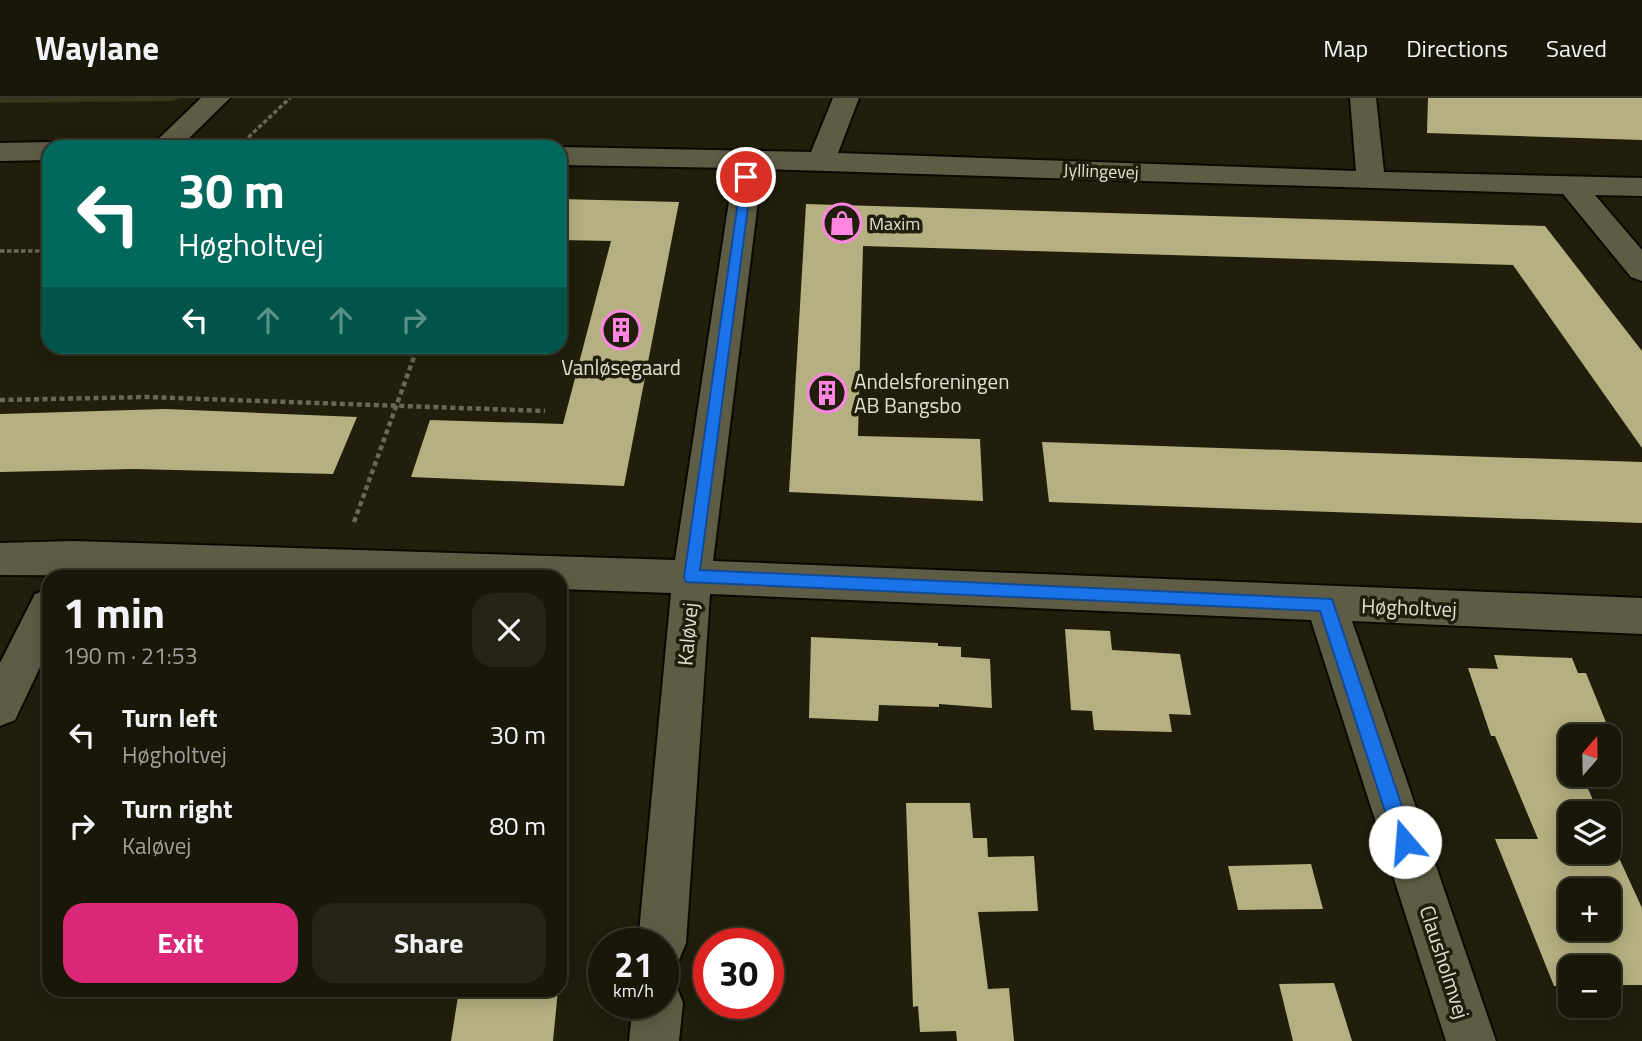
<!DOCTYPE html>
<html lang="en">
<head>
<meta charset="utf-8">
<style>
	:root { --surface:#191708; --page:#262416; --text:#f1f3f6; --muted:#9f9f9c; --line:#373629; --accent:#db2777 }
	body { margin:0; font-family:"Titillium Web",sans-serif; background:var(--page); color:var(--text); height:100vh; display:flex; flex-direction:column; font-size:26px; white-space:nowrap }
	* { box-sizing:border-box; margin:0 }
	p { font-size:23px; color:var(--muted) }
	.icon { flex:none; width:38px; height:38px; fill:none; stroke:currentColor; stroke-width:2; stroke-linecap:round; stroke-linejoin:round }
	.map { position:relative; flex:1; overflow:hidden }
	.sheet { position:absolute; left:42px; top:472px; width:525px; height:427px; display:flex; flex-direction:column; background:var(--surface); border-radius:21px; box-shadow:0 4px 18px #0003,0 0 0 2px var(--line) }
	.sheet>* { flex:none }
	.top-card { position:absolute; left:42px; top:42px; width:525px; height:214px; border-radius:21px; box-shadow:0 4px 18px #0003,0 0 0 2px var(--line); background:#00695c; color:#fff; overflow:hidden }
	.needle { width:46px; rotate:20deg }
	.fabs { position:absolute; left:1558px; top:626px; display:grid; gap:14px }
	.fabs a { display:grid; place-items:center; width:63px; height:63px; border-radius:14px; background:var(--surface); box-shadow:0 4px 18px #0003,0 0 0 2px var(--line); font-size:35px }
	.speed { position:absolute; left:588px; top:830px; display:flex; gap:14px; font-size:35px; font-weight:700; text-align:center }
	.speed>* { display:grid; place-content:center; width:91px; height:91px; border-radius:50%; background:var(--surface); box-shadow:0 4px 18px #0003,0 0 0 2px var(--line); line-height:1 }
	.speed small { font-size:18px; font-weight:400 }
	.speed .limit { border:10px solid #d22; background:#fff; color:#111 }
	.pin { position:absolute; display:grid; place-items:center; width:60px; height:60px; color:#fff; margin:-30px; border:4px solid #fff; border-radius:50%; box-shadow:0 2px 7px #0007 }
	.me { position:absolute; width:77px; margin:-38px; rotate:342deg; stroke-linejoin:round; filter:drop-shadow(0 0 5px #0008) }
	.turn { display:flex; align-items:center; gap:24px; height:147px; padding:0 21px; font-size:32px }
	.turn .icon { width:91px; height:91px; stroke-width:2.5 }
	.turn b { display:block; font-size:49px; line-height:60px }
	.lanes { display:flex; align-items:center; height:66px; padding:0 21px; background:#0003; justify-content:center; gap:35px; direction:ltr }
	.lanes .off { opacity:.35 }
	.round { display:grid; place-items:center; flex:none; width:74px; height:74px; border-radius:21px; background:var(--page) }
	.summary { display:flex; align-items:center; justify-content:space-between; height:119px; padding:0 21px }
	h1 { font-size:42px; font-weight:700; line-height:52px }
	.cta { display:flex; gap:14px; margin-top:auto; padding:14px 21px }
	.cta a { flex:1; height:80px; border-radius:21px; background:var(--accent); color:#fff; font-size:28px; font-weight:700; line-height:80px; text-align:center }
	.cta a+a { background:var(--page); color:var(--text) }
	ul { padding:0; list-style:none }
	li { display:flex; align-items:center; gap:21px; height:91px; padding:0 21px }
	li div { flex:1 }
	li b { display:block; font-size:26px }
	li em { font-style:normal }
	header { display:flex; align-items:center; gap:42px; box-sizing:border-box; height:98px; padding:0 35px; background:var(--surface); border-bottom:2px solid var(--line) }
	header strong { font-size:33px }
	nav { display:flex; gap:38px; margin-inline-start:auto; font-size:24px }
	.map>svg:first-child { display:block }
	.green { fill:#393517 }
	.building { fill:#b5b081; fill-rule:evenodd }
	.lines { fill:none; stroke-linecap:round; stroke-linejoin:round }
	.minor-casing { stroke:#0b0800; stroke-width:4 }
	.path-far1 { stroke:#696756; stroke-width:3.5; stroke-dasharray:4.5 2.5; stroke-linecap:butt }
	.path { stroke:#696756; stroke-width:4.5; stroke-dasharray:5 3.5; stroke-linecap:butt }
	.minor { fill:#5f5c46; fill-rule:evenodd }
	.route { fill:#1a73e8; stroke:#114b97; stroke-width:2 }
	.labels { text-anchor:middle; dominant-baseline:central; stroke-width:7; stroke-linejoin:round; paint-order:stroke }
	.far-street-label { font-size:18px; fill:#e0ded2; stroke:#211f0b }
	.far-poi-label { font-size:18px; fill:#e0ded2; stroke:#211f0b; text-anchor:start }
	.poi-label { font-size:21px; fill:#e0ded2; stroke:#211f0b }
	.street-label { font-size:21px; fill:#e0ded2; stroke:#211f0b }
</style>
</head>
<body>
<header>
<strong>Waylane</strong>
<nav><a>Map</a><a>Directions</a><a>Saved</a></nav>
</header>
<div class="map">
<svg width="1642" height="943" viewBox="0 0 1642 943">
	<rect width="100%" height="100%" fill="#211f0b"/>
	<polygon class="green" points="0,0 180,0 172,3 0,5"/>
	<g class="building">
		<polygon points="1428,0 1642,0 1642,42 1427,35"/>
		<polygon points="560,101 679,104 624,388 411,379 430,322 563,326 611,143 560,142"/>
		<polygon points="806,106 1545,128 1642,253 1642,350 1513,167 863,148 858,338 980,341 983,403 789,394"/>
		<polygon points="165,311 357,319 333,376 134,371 0,374 0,316"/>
		<polygon points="1042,344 1642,364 1642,425 1049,404"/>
		<polygon points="1065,531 1110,533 1112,552 1180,556 1191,617 1169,616 1172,634 1094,632 1092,613 1071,612"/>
		<polygon points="811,539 938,545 938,548 961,549 961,559 990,561 992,610 939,606 939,609 879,607 878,623 809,620"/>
		<path d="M 1494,557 L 1572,560 L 1578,575 L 1586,575 L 1614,644 L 1608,643 L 1608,639 L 1570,639 L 1570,677 L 1582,677 L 1599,716 L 1570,716 L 1570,754 L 1608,754 L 1608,736 L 1642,810 L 1642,887 L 1608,887 L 1608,870 L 1570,870 L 1570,888 L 1554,888 L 1495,741 L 1538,741 L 1495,638 L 1491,638 L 1468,570 L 1498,571 ZM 1570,793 L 1608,793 L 1608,831 L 1570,831 Z"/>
		<polygon points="906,705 970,705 973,740 987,740 988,759 1034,758 1038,813 978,814 988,891 1009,890 1014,943 957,943 956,933 920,934 918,908 913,909"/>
		<polygon points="1311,766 1323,811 1238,812 1228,768"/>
		<polygon points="1334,885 1352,943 1293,943 1279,886"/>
		<polygon points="459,892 558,892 553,943 451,943"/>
	</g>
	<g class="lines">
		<defs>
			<g id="minor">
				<polygon points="201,0 230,0 180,49 150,49"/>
				<polygon points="833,0 859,0 838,55 1356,73 1350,0 1376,0 1384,74 1642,80 1642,98 1595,97 1642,152 1642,183 1631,179 1563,96 762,71 713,463 1642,500 1642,536 1352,523 1496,943 1446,943 1311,522 710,496 686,845 679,862 663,869 663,845 638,845 671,495 560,491 560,480 0,477 0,445 73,443 675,462 734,70 560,67 560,49 811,54"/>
				<polygon points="49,44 60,49 49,49 49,62 0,63 0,45"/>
				<polygon points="49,491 49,550 15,622 0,628 0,565 35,496"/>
				<polygon points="663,882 676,887 683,905 679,943 629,943 633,905 663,905"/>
			</g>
		</defs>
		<use href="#minor" class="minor-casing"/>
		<g class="path-far1">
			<polyline points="238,49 290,0"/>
			<polyline points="0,153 49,153"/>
		</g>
		<g class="path">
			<polyline points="0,302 147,299 545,313"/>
			<polyline points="354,424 418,248"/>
		</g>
		<use href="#minor" class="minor"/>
	</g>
	<polygon class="route" points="742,76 752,79 700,472 1332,501 1414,744 1412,751 1405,753 1398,751 1395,744 1320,513 686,484 684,479"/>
	<defs>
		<symbol id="shop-ring" viewBox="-11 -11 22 22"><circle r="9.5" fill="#211f0b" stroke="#fe85e0" stroke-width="1.5"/><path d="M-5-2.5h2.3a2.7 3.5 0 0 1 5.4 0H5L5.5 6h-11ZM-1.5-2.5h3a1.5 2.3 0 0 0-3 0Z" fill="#fe85e0"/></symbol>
		<symbol id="building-ring" viewBox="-11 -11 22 22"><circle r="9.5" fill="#211f0b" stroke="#fe85e0" stroke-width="1.5"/><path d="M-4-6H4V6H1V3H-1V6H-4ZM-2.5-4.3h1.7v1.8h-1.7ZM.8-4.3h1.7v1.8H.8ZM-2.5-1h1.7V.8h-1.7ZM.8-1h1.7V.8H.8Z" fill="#fe85e0"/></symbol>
	</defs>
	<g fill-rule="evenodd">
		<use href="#shop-ring" x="820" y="103" width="44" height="44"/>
		<use href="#building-ring" x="599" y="210" width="44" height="44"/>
		<use href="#building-ring" x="805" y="273" width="44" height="44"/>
	</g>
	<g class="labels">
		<g class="far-street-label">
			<text transform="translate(1101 73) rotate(2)">Jyllingevej</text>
		</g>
		<g class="far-poi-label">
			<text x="869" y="125">Maxim</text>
		</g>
		<g class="poi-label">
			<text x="621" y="269">Vanløsegaard</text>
			<text x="854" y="283" text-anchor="start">Andelsforeningen<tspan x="854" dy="24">AB Bangsbo</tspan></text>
		</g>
		<g class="street-label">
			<text transform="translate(1409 509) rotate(2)">Høgholtvej</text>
			<text transform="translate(687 536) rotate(-85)">Kaløvej</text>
			<text transform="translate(1445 864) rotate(72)">Clausholmvej</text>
		</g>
	</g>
</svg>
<div class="fabs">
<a><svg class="needle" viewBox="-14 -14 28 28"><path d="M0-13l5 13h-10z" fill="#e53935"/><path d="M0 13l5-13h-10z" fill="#9f9f9c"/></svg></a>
<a><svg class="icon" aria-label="layers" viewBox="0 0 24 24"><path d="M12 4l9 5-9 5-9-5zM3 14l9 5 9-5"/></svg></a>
<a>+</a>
<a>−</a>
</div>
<div class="speed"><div>21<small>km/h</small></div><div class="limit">30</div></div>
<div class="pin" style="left:746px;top:79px;background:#d93025"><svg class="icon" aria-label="arrive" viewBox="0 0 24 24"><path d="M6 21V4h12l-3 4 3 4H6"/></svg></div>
<svg class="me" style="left:1405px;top:744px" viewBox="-20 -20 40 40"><circle r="19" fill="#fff"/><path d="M0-13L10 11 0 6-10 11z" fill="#1a73e8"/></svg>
<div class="top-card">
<div class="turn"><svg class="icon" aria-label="left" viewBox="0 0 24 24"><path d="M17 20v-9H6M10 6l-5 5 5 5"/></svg><div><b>30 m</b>Høgholtvej</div></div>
<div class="lanes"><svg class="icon" aria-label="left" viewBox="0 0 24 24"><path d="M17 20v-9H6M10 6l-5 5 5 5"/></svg><svg class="icon off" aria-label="ahead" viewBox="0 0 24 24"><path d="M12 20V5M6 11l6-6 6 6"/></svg><svg class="icon off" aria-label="ahead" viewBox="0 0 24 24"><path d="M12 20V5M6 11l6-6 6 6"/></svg><svg class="icon off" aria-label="right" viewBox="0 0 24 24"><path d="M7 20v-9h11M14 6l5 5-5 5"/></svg></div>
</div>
<section class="sheet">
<div class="summary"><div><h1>1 min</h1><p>190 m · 21:53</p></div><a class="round"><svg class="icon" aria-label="close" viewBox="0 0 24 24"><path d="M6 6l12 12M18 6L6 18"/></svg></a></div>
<ul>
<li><svg class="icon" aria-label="left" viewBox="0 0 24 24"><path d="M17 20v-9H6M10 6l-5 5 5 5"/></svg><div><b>Turn left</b><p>Høgholtvej</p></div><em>30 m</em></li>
<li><svg class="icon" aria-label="right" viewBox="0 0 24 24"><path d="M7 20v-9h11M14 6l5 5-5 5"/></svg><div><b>Turn right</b><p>Kaløvej</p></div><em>80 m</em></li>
</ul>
<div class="cta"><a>Exit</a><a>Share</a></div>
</section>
</div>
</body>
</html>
